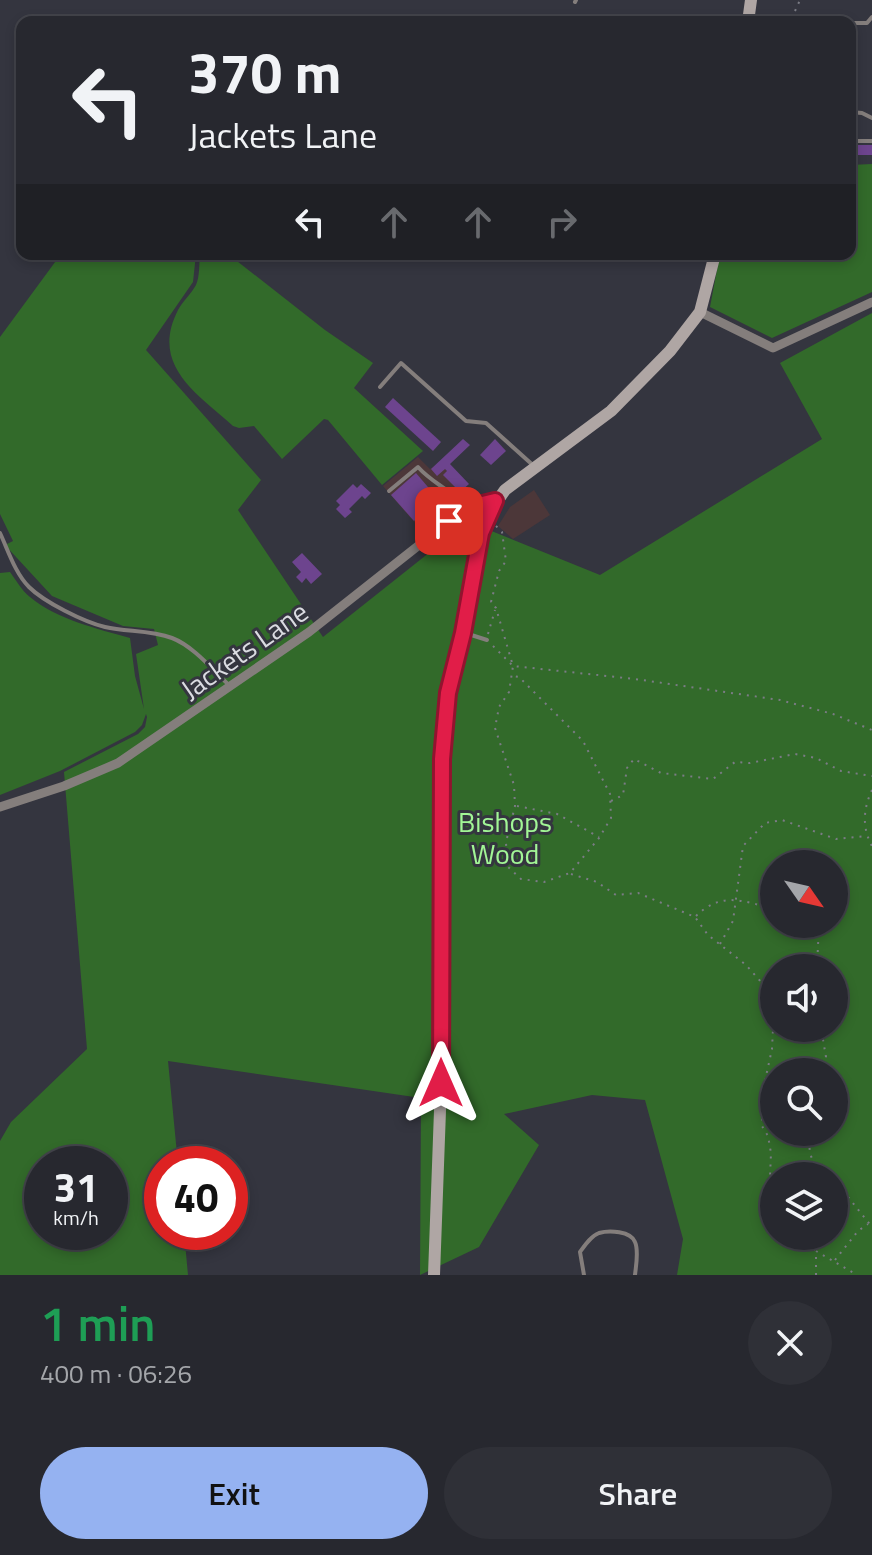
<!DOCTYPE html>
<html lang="en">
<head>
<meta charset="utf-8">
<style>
	:root { --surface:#27282f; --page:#2f3037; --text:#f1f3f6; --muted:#a4a6aa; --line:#43444b; --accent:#95b2f1 }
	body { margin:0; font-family:"Titillium Web",sans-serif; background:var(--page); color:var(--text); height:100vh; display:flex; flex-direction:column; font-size:30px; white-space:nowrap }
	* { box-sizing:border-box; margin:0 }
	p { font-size:26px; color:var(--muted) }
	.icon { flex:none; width:44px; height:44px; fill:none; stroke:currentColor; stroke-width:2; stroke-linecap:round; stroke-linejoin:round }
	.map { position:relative; height:1275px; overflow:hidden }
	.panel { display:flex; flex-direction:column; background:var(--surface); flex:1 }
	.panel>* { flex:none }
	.hud { position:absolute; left:16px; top:16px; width:840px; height:244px; border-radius:16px; box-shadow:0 4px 12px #0003,0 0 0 2px var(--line); background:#27282f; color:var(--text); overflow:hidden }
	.needle { width:52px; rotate:124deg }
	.tools { position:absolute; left:760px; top:850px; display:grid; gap:16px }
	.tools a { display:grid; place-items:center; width:88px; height:88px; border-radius:50%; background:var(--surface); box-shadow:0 4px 12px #0003,0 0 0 2px var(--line); font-size:40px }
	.speed { position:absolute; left:24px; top:1146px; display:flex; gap:16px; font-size:40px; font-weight:700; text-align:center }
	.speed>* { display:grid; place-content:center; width:104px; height:104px; border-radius:50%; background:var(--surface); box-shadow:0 4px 12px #0003,0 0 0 2px var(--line); line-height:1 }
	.speed small { font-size:20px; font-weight:400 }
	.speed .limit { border:12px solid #d22; background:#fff; color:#111 }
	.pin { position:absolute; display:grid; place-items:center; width:68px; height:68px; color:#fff; margin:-34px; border-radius:16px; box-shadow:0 4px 12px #0006 }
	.me { position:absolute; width:88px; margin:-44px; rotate:0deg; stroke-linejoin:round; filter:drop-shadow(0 0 6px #0008) }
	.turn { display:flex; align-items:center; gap:28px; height:168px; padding:0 40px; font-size:36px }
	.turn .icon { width:104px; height:104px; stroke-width:2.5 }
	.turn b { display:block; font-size:56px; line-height:68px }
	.lanes { display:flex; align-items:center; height:76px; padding:0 40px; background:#0003; justify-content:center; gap:40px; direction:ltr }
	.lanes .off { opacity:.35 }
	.round { display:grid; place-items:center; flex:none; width:84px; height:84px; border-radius:42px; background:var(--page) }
	.summary { display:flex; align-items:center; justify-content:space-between; height:136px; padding:0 40px }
	h1 { font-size:48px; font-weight:600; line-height:60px; color:#1e9e55 }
	.primary-button { display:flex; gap:16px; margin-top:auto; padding:16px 40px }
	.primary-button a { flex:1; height:92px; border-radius:48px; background:var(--accent); color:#111; font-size:32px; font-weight:600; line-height:92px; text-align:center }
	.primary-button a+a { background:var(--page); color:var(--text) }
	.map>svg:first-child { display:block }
	.industrial { fill:#4c3739 }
	.green { fill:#326a2a; fill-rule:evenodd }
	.building { fill:#6d448e }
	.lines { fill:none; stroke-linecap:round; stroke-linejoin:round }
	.path { stroke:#7b7c85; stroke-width:2; stroke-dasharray:2 6; stroke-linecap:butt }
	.lane { stroke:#847e7c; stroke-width:4 }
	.street { stroke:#847e7c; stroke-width:9 }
	.secondary { stroke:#afa6a4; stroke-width:12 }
	.route-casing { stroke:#92132f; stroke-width:20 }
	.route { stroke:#e11d48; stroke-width:14 }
	.labels { text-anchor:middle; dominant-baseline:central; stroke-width:6; stroke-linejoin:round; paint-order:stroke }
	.street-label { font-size:28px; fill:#dadbe1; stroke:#34353f }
	.park-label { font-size:28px; fill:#a2f696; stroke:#34353f }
</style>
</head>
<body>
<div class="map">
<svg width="872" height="1275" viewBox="0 0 872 1275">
	<rect width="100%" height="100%" fill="#34353f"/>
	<g class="industrial">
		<polygon points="418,457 430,469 439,463 468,492 422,531 383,486"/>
		<polygon points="534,490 550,515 513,539 498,526 510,507"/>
	</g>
	<g class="green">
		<polygon points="872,164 872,292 772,338 710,307 720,254 850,254 850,165"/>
		<path d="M 61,254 L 196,254 L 193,282 L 146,350 L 261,480 L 238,510 L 323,637 L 459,529 L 489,530 L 600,575 L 822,439 L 780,363 L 872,313 L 872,1275 L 677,1275 L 683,1239 L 645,1100 L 592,1095 L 504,1114 L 539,1145 L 479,1247 L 420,1275 L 421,1098 L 168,1061 L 178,1164 L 162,1164 L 162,1232 L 184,1232 L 188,1275 L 0,1275 L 0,1141 L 11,1122 L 87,1049 L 64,772 L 138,734 L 145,727 L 147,717 L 146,714 L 142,725 L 135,732 L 60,771 L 0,795 L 0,573 L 10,572 C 16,580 22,591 30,597 C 56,619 98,629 130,638 L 135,676 L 144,709 L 136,654 L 158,645 L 154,629 L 123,626 L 52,596 L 5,545 L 13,541 L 0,514 L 0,337 ZM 774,864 L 834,864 L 834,924 L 774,924 ZM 774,968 L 834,968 L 834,1028 L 774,1028 ZM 774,1072 L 834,1072 L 834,1132 L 774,1132 ZM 42,1164 L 110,1164 L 110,1232 L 42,1232 ZM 774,1176 L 834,1176 L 834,1236 L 774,1236 Z"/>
		<path d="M 200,254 L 228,254 L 325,330 L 373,363 L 354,388 L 423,451 L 382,485 L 328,420 L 324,419 L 282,459 L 254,426 L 239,428 L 233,426 C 196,393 150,365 178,310 C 183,301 191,294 196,285 C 200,276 199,263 200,254 Z"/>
	</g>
	<g class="building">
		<rect x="850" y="145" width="22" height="10"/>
		<polygon points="393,398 441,442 433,451 385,407"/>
		<polygon points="463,439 470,445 450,464 469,484 460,492 443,475 447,471 445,469 437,476 431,469"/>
		<polygon points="495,439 506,451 491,465 480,455"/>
		<polygon points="416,473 439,500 414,521 391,495"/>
		<polygon points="353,484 357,488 361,484 371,493 365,499 362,496 349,509 352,512 345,518 336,509 340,505 336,501"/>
		<polygon points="452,497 456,502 422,531 418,527"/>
		<polygon points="302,553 322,574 311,584 306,578 302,583 296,577 301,572 292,562"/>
	</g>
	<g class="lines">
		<g class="path">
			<polyline points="795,11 800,0"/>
			<polyline points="496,526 502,532 506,561 499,571 491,602 496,608 513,666 509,692 499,707 495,728 514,785 515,806 506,842 507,866 521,879 544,882 570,873 599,838 611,818 610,794 583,741 519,677 513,676"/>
			<polyline points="488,634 495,610"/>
			<polyline points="493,646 513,666 635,679 780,700 833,714 872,730"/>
			<path d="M 872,790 C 863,809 862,828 872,846"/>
			<polyline points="611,801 623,795 627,768 634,759 661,773 713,779 735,762 750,763 795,754 816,758 841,771 872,776"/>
			<polyline points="517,806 557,814 599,837"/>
			<polyline points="571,874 597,882 616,895 638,893 695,917 708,935 746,965 762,983 774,1009 772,1049 763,1090 762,1126 768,1136 771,1153 769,1201 774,1218"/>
			<path d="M 696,916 C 722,891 743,901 774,909"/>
			<polyline points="720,944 733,921 743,846 765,823 782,820 836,839 867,836"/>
			<polyline points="817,968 819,924"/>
			<polyline points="820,1072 826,1057 821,1028"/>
			<polyline points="808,1132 810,1153 818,1176"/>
			<polyline points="834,1189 848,1197 872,1227"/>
			<polyline points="779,1236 781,1242 815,1250"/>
			<polyline points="835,1260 858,1231 868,1224"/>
			<polyline points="816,1275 816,1251 857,1275"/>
		</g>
		<g class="lane">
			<polyline points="575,2 576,0"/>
			<polyline points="751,17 834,22"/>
			<polyline points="850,23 867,23 872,17"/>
			<polyline points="850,112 862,113 872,118"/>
			<polyline points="850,141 872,141"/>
			<polyline points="380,387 401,363 466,421 486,423 535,467"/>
			<path d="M 389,491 L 418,467 C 432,483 451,490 465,506"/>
			<polyline points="419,523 451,493"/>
			<path d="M 0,533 C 8,550 15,573 29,587 C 44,602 84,622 105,627 C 127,632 150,630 172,638 C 193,646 212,669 229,685"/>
			<polyline points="465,633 487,640"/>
			<path d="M 584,1275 L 580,1252 C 585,1245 591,1236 599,1233 C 609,1230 631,1231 635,1242 C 639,1251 636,1265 635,1275"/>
		</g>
		<g class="street">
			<polyline points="700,312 773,348 872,302"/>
			<polyline points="0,807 64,786 118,763 309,632 466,508 495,501"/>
		</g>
		<g class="secondary">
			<polyline points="748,22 751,0"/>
			<polyline points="434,1275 441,1083 442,759 448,693 463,633 481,533 486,517 505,490 611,411 670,351 700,312 715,254"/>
		</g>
	</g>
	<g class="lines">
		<defs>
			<polyline id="route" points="441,1083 442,759 448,693 463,633 481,533 495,501 466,508 449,521"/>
		</defs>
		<use href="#route" class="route-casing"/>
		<use href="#route" class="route"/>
	</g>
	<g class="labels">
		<g class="street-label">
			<text transform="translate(244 650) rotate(-35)">Jackets Lane</text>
		</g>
		<g class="park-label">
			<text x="505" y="821">Bishops<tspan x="505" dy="32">Wood</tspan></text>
		</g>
	</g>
</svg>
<div class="tools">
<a><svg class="needle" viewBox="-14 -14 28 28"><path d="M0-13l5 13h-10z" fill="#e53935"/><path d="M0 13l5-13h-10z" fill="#a4a6aa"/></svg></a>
<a><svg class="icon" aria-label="sound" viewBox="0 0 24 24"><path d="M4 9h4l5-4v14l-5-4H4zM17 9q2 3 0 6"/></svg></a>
<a><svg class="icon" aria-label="search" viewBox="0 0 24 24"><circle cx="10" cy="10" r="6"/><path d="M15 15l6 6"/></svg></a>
<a><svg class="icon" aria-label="layers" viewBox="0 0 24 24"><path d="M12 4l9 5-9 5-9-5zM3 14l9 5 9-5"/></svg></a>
</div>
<div class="speed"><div>31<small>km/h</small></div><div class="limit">40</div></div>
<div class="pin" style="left:449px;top:521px;background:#d93025"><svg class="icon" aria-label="arrive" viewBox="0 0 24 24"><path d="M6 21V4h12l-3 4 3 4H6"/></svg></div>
<svg class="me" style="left:441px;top:1083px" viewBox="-20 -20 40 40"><path d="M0-17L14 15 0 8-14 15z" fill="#e11d48" stroke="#fff" stroke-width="4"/></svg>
<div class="hud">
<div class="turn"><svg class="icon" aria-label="left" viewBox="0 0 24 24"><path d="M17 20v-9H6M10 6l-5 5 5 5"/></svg><div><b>370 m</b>Jackets Lane</div></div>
<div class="lanes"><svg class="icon" aria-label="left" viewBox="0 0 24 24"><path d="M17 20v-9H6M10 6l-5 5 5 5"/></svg><svg class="icon off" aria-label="ahead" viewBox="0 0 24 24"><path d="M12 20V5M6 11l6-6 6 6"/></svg><svg class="icon off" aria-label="ahead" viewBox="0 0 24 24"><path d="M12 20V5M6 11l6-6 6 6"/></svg><svg class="icon off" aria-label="right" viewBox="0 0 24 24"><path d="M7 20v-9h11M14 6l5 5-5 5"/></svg></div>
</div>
</div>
<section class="panel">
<div class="summary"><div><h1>1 min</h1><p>400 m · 06:26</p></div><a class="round"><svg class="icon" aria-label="close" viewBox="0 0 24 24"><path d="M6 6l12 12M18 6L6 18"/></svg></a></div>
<div class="primary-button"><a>Exit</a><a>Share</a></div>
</section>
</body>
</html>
